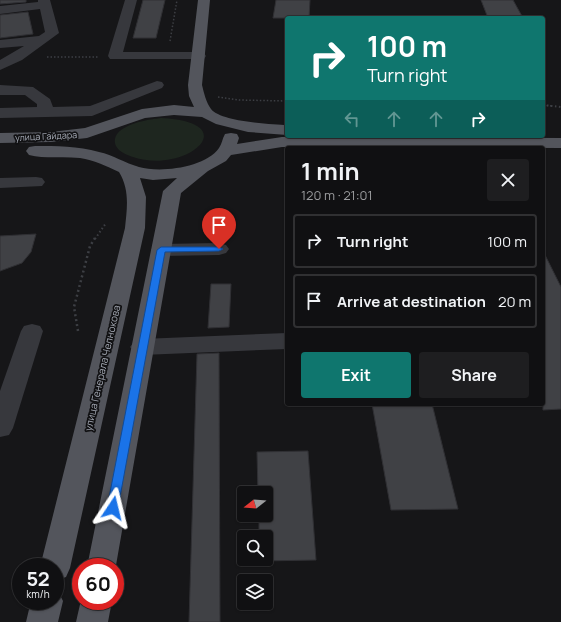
<!DOCTYPE html>
<html lang="en">
<head>
<meta charset="utf-8">
<style>
	:root { --surface:#101012; --page:#1e1e20; --text:#f1f3f6; --muted:#9c9d9f; --line:#303032; --accent:#0f766e }
	body { margin:0; font-family:Manrope,sans-serif; background:var(--page); color:var(--text); height:100vh; display:flex; flex-direction:column; font-size:15px; white-space:nowrap }
	* { box-sizing:border-box; margin:0 }
	p { font-size:13px; color:var(--muted) }
	.icon { flex:none; width:22px; height:22px; fill:none; stroke:currentColor; stroke-width:2; stroke-linecap:round; stroke-linejoin:round }
	.map { position:relative; flex:1; overflow:hidden }
	.drawer { position:absolute; left:285px; top:146px; width:260px; height:260px; display:flex; flex-direction:column; background:var(--surface); border-radius:4px; box-shadow:0 1px 3px #0004,0 0 0 1px var(--line) }
	.drawer>* { flex:none }
	.banner { position:absolute; left:285px; top:16px; width:260px; height:122px; border-radius:4px; box-shadow:0 1px 3px #0004,0 0 0 1px var(--line); background:#0f766e; color:#fff; overflow:hidden }
	.needle { width:26px; rotate:253deg }
	.controls { position:absolute; left:237px; top:486px; display:grid; gap:8px }
	.controls a { display:grid; place-items:center; width:36px; height:36px; border-radius:4px; background:var(--surface); box-shadow:0 1px 3px #0004,0 0 0 1px var(--line); font-size:20px }
	.speed { position:absolute; left:12px; top:558px; display:flex; gap:8px; font-size:20px; font-weight:700; text-align:center }
	.speed>* { display:grid; place-content:center; width:52px; height:52px; border-radius:50%; background:var(--surface); box-shadow:0 1px 3px #0004,0 0 0 1px var(--line); line-height:1 }
	.speed small { font-size:10px; font-weight:400 }
	.speed .limit { border:6px solid #d22; background:#fff; color:#111 }
	.pin { position:absolute; display:grid; place-items:center; width:34px; height:34px; color:#fff; margin:-41px -17px; border-radius:50% 50% 50% 0; rotate:-45deg; box-shadow:0 0 4px #0007 }
	.pin .icon { rotate:45deg }
	.me { position:absolute; width:44px; margin:-22px; rotate:10deg; stroke-linejoin:round; filter:drop-shadow(0 0 3px #0008) }
	.turn { display:flex; align-items:center; gap:14px; height:84px; padding:0 16px; font-size:18px }
	.turn .icon { width:52px; height:52px; stroke-width:2.5 }
	.turn b { display:block; font-size:28px; line-height:34px }
	.lanes { display:flex; align-items:center; height:38px; padding:0 16px; background:#0003; justify-content:center; gap:20px; direction:ltr }
	.lanes .off { opacity:.35 }
	.round { display:grid; place-items:center; flex:none; width:42px; height:42px; border-radius:4px; background:var(--page) }
	.overview { display:flex; align-items:center; justify-content:space-between; height:68px; padding:0 16px }
	h1 { font-size:24px; font-weight:700; line-height:30px }
	.cta { display:flex; gap:8px; margin-top:auto; padding:8px 16px }
	.cta a { flex:1; height:46px; border-radius:4px; background:var(--accent); color:#fff; font-size:16px; font-weight:700; line-height:46px; text-align:center }
	.cta a+a { background:var(--page); color:var(--text) }
	ul { padding:0; list-style:none }
	li { display:flex; align-items:center; gap:12px; height:54px; margin:0 8px 6px; padding:0 8px; border:2px solid var(--line); border-radius:4px }
	li div { flex:1 }
	li b { display:block; font-size:15px }
	li em { font-style:normal }
	.map>svg:first-child { display:block }
	.green { fill:#1e261f }
	.building { fill:#404145; stroke:#303034 }
	.lines { fill:none; stroke-linecap:round; stroke-linejoin:round }
	.path-far2 { stroke:#3d3f44; stroke-width:1.5; stroke-dasharray:1.5 2; stroke-linecap:butt }
	.path-far1 { stroke:#3d3f44; stroke-width:2; stroke-dasharray:1.5 2.5; stroke-linecap:butt }
	.path { stroke:#3d3f44; stroke-width:2.5; stroke-dasharray:2 3; stroke-linecap:butt }
	.minor { fill:#37383d; fill-rule:evenodd }
	.major { fill:#53555c; fill-rule:evenodd }
	.route { fill:#1a73e8; stroke:#114b97 }
	.labels { text-anchor:middle; dominant-baseline:central; stroke-width:3.5; stroke-linejoin:round; paint-order:stroke }
	.far-street-label { font-size:9px; fill:#a8adb8; stroke:#111113 }
	.street-label { font-size:10px; fill:#a8adb8; stroke:#111113 }
</style>
</head>
<body>
<div class="map">
<svg width="561" height="622" viewBox="0 0 561 622">
	<rect width="100%" height="100%" fill="#161618"/>
	<path class="green" d="M 162,118 C 247,123 185,175 133,157 C 127,155 119,152 116,146 C 108,125 150,119 162,118 Z"/>
	<g class="building">
		<polygon points="0,0 26,0 26,2 0,4"/>
		<polygon points="143,0 165,0 156,38 133,38"/>
		<polygon points="276,0 310,0 309,18 273,18"/>
		<polygon points="481,0 513,0 523,18 488,18"/>
		<polygon points="28,12 33,34 0,38 0,15"/>
		<polygon points="36,234 31,252 22,263 0,271 0,236"/>
		<polygon points="543,251 561,287 561,409 543,410"/>
		<polygon points="211,284 231,284 229,327 208,328"/>
		<polygon points="219,353 220,622 189,622 197,354"/>
		<polygon points="372,404 432,404 458,509 391,510"/>
		<polygon points="308,451 316,560 260,561 260,559 266,559 266,537 259,537 259,515 266,515 266,493 258,493 257,452"/>
	</g>
	<g class="lines">
		<g class="path-far2">
			<polyline points="170,41 177,0"/>
			<polyline points="47,57 98,57"/>
			<polyline points="218,97 239,100 287,101"/>
			<polyline points="543,105 551,106"/>
		</g>
		<g class="path-far1">
			<polyline points="543,105 561,107"/>
			<polyline points="95,239 106,223"/>
		</g>
		<polyline class="path" points="78,331 74,307 90,246 95,238"/>
		<g class="minor">
			<polygon points="38,0 50,0 59,33 22,60 0,70 0,60 24,46 0,48 0,40 39,36 45,32 40,9 0,14 0,6 38,2"/>
			<polygon points="125,0 137,0 123,52 199,52 204,53 206,56 204,59 110,59 108,56"/>
			<polygon points="157,81 162,82 164,85 162,88 92,116 0,118 0,108 37,107 37,104 25,95 0,95 0,85 33,87 50,99 53,107 90,106"/>
			<polygon points="36,177 42,178 45,182 42,186 0,188 0,178"/>
			<polygon points="219,243 226,245 229,249 226,253 219,255 161,256 154,254 151,250 154,246 161,244"/>
			<polygon points="32,324 40,326 43,331 13,428 9,435 0,437 0,391 21,331 24,326"/>
			<polygon points="287,333 287,349 142,355 134,352 130,347 134,342 142,339"/>
		</g>
		<g class="major">
			<path d="M 198,0 L 210,0 L 202,85 C 204,93 206,102 211,109 C 221,122 271,124 287,125 L 287,135 L 248,132 L 216,124 L 202,117 L 174,115 L 145,118 L 87,138 L 51,142 L 0,143 L 0,133 L 51,132 L 85,128 L 142,109 L 174,105 L 194,107 L 189,96 L 188,85 Z"/>
			<path d="M 231,133 L 237,134 L 239,138 L 237,144 L 282,137 L 561,138 L 561,148 L 282,147 L 231,155 L 226,161 L 208,171 L 181,193 L 115,571 L 115,567 L 87,567 L 163,191 L 177,178 L 153,180 L 140,178 L 146,197 L 145,228 L 70,568 L 66,577 L 55,581 L 55,567 L 40,567 L 125,228 C 127,208 130,190 119,172 C 106,166 94,160 80,158 C 63,156 45,159 29,155 L 26,151 L 29,147 L 35,146 C 56,146 78,146 99,152 C 113,155 125,163 139,167 C 160,173 205,168 219,148 C 222,144 222,139 225,134 Z"/>
			<polygon points="55,590 58,591 63,601 58,622 26,622 31,601 55,601"/>
			<polygon points="81,600 112,601 108,622 76,622"/>
		</g>
	</g>
	<polygon class="route" points="161,247 219,247 223,249 219,251 165,252 118,508 117,512 108,512 107,508 157,250"/>
	<g class="labels">
		<g class="far-street-label">
			<text transform="translate(46 136) rotate(-3)">улица Гайдара</text>
		</g>
		<g class="street-label">
			<text transform="translate(102 368) rotate(-77)">улица Генерала Челнокова</text>
		</g>
	</g>
</svg>
<div class="controls">
<a><svg class="needle" viewBox="-14 -14 28 28"><path d="M0-13l5 13h-10z" fill="#e53935"/><path d="M0 13l5-13h-10z" fill="#9c9d9f"/></svg></a>
<a><svg class="icon" aria-label="search" viewBox="0 0 24 24"><circle cx="10" cy="10" r="6"/><path d="M15 15l6 6"/></svg></a>
<a><svg class="icon" aria-label="layers" viewBox="0 0 24 24"><path d="M12 4l9 5-9 5-9-5zM3 14l9 5 9-5"/></svg></a>
</div>
<div class="speed"><div>52<small>km/h</small></div><div class="limit">60</div></div>
<div class="pin" style="left:219px;top:249px;background:#d93025"><svg class="icon" aria-label="arrive" viewBox="0 0 24 24"><path d="M6 21V4h12l-3 4 3 4H6"/></svg></div>
<svg class="me" style="left:113px;top:508px" viewBox="-20 -20 40 40"><path d="M0-17L14 15 0 8-14 15z" fill="#1a73e8" stroke="#fff" stroke-width="4"/></svg>
<div class="banner">
<div class="turn"><svg class="icon" aria-label="right" viewBox="0 0 24 24"><path d="M7 20v-9h11M14 6l5 5-5 5"/></svg><div><b>100 m</b>Turn right</div></div>
<div class="lanes"><svg class="icon off" aria-label="left" viewBox="0 0 24 24"><path d="M17 20v-9H6M10 6l-5 5 5 5"/></svg><svg class="icon off" aria-label="ahead" viewBox="0 0 24 24"><path d="M12 20V5M6 11l6-6 6 6"/></svg><svg class="icon off" aria-label="ahead" viewBox="0 0 24 24"><path d="M12 20V5M6 11l6-6 6 6"/></svg><svg class="icon" aria-label="right" viewBox="0 0 24 24"><path d="M7 20v-9h11M14 6l5 5-5 5"/></svg></div>
</div>
<section class="drawer">
<div class="overview"><div><h1>1 min</h1><p>120 m · 21:01</p></div><a class="round"><svg class="icon" aria-label="close" viewBox="0 0 24 24"><path d="M6 6l12 12M18 6L6 18"/></svg></a></div>
<ul>
<li><svg class="icon" aria-label="right" viewBox="0 0 24 24"><path d="M7 20v-9h11M14 6l5 5-5 5"/></svg><div><b>Turn right</b></div><em>100 m</em></li>
<li><svg class="icon" aria-label="arrive" viewBox="0 0 24 24"><path d="M6 21V4h12l-3 4 3 4H6"/></svg><div><b>Arrive at destination</b></div><em>20 m</em></li>
</ul>
<div class="cta"><a>Exit</a><a>Share</a></div>
</section>
</div>
</body>
</html>
